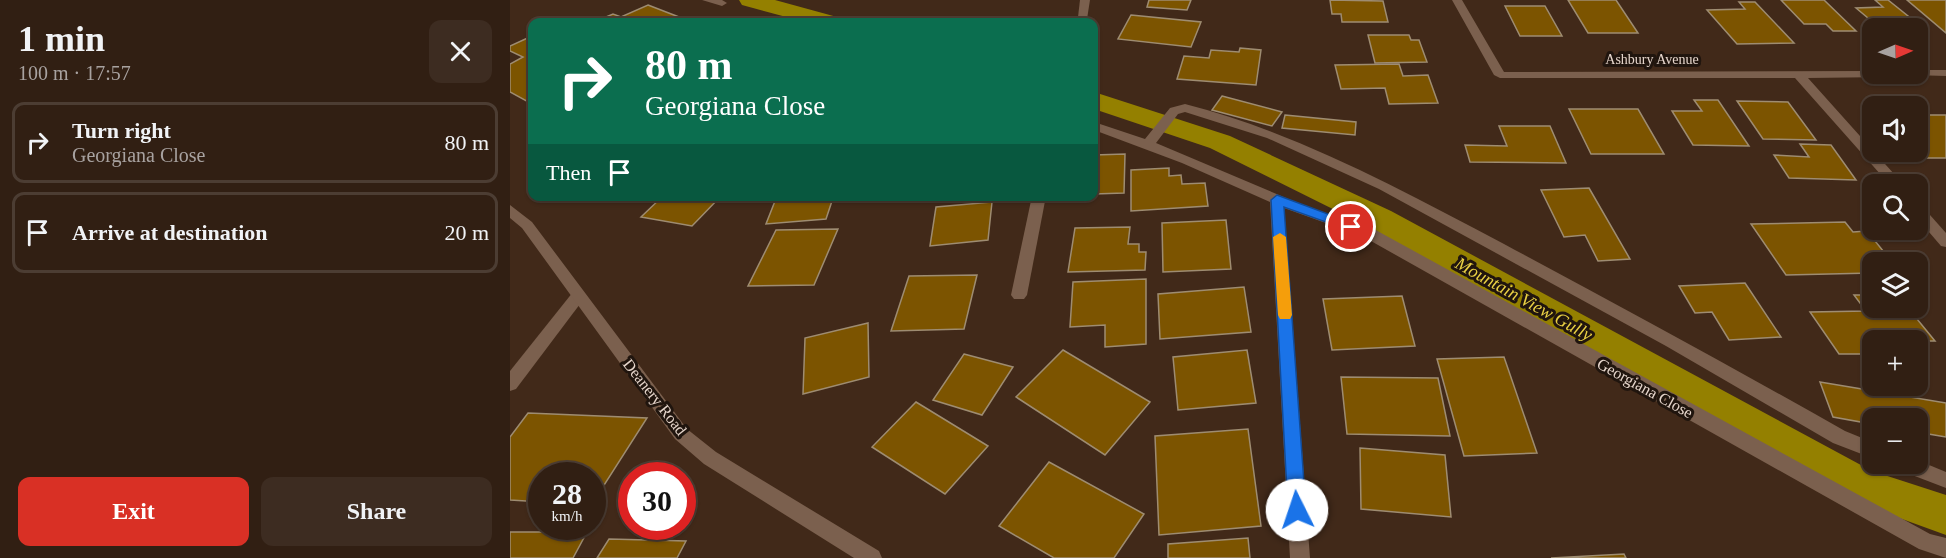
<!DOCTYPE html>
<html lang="en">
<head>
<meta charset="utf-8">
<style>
	:root { --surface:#311f13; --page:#3d2c21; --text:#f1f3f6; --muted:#a8a2a0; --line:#4c3d33; --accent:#d93025 }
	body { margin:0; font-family:"Times New Roman",serif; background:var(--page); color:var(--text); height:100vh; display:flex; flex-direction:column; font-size:22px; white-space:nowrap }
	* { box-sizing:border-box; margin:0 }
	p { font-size:20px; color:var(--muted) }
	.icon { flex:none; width:33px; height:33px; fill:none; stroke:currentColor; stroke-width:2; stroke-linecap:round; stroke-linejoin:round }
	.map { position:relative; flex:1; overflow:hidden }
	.side { display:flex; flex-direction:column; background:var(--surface); width:510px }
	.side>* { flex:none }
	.top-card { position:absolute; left:18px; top:18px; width:570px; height:183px; border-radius:12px; box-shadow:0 2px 4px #0004,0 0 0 2px var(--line); background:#0b6e4f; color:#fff; overflow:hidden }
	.needle { width:39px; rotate:88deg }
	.tools { position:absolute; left:1352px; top:18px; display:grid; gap:12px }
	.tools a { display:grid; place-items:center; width:66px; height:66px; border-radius:12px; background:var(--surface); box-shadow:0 2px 4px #0004,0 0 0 2px var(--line); font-size:30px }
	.speed { position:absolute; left:18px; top:462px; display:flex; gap:12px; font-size:30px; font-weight:700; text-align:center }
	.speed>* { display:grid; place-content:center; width:78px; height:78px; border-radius:50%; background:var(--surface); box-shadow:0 2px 4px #0004,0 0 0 2px var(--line); line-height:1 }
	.speed small { font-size:15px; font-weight:400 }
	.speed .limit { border:9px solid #d22; background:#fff; color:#111 }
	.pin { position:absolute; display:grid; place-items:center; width:51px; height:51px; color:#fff; margin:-26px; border:3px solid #fff; border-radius:50%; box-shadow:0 2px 6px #0007 }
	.me { position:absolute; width:66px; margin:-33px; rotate:356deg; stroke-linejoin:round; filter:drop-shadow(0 0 4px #0008) }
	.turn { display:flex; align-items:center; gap:21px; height:126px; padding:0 18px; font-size:27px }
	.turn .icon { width:78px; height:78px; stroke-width:2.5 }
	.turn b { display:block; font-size:42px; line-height:51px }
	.then { display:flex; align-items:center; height:57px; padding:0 18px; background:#0003; gap:12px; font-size:22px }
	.round { display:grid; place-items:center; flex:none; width:63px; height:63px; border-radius:12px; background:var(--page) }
	.headline { display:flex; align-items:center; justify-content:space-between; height:102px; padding:0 18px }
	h1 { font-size:36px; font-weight:700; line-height:45px }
	.action { display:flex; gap:12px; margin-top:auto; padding:12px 18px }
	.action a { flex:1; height:69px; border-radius:12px; background:var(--accent); color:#fff; font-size:24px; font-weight:700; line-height:69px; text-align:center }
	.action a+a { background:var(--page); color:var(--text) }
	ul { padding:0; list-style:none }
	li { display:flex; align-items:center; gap:18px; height:81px; margin:0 12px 9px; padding:0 6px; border:3px solid var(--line); border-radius:12px }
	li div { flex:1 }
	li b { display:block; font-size:22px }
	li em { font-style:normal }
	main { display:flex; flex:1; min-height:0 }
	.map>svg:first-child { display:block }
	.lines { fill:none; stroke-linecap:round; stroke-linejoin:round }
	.canal { fill:#948000; fill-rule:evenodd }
	.building { fill:#7c5400; stroke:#9e8c71; stroke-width:1.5 }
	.lane { fill:#7b604e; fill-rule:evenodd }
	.street { fill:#7b604e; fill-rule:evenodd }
	.secondary { fill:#7b604e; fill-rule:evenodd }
	.route { fill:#1a73e8; stroke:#114b97; stroke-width:1.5 }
	.slow { fill:#f59e0b }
	.labels { text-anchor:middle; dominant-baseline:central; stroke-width:6; stroke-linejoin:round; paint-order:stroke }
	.far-street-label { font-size:14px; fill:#e6d6cc; stroke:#20150e }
	.street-label { font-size:16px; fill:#e6d6cc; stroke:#20150e }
	.water-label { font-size:18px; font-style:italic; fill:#e9d044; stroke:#20150e }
</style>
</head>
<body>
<main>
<section class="side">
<div class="headline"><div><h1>1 min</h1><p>100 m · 17:57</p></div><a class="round"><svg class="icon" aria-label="close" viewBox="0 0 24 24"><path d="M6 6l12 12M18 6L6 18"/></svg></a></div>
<ul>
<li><svg class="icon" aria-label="right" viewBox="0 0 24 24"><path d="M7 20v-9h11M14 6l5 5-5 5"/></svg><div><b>Turn right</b><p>Georgiana Close</p></div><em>80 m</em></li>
<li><svg class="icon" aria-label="arrive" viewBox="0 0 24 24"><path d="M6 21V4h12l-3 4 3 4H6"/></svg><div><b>Arrive at destination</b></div><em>20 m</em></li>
</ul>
<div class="action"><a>Exit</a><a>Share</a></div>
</section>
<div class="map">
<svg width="1436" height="558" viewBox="0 0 1436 558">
	<rect width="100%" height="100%" fill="#412919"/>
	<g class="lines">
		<g class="canal">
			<polygon points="229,0 265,0 327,17 331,22 295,22 232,5"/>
			<polygon points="584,92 720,136 881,211 1362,471 1436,495 1436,535 1337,499 859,227 700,148 584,109"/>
		</g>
	</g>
	<g class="building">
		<polygon points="639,0 681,0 677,10 637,7"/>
		<polygon points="820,0 873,1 878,22 832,22 831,14 822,14"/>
		<polygon points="1058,0 1106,0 1128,33 1078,33"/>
		<polygon points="1271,0 1314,0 1346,31 1323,31 1316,24 1294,24"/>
		<polygon points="1365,0 1378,0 1418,32 1407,32 1407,28 1370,28 1346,8 1373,7"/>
		<polygon points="1397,0 1436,0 1436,33"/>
		<polygon points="1229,2 1245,2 1284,43 1227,44 1197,10 1235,9"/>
		<polygon points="138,5 182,22 84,22 103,14 111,17"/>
		<polygon points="995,6 1035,6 1052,36 1010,36"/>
		<polygon points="621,15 691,22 681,47 608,39"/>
		<polygon points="858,35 899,35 901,40 909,40 917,62 865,63"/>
		<polygon points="22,36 22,104 0,92 0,64 13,57 0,51 0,46"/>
		<polygon points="730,48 751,50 746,85 667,79 674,56 699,58 701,50 729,52"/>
		<polygon points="889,64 893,76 918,75 928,103 879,104 875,88 831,89 825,65"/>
		<polygon points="712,96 772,112 762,126 702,110"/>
		<polygon points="1184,100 1208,100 1239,146 1183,145 1162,111 1192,111"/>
		<polygon points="1227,101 1278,102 1306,140 1253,139"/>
		<polygon points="1059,109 1128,109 1154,154 1081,154"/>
		<polygon points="775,115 846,122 845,135 772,128"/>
		<polygon points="1407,115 1436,115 1436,158 1414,158 1407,151"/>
		<polygon points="989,126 1040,126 1056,163 960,162 955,145 997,146"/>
		<polygon points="1290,144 1321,145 1346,180 1279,178 1264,155 1299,157"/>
		<polygon points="615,154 614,193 584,194 584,155"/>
		<polygon points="659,168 659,176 671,175 672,184 695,183 698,206 621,211 621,170"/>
		<polygon points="1079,188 1120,259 1088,261 1075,235 1054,237 1031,190"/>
		<polygon points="153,196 211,196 182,226 131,217"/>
		<polygon points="267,196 338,196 323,198 316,219 256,224"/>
		<polygon points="482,202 478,240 420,246 426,207"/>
		<polygon points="716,220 721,269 653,272 652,223"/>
		<polygon points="1335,222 1343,232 1357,231 1382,262 1362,262 1362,273 1276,275 1241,224"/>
		<polygon points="620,227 618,244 629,244 629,252 636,252 635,270 558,272 565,228"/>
		<polygon points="328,229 304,285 238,286 266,230"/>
		<polygon points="467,275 454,329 381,331 399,276"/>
		<polygon points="636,279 636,344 595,347 595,325 560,327 563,282"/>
		<polygon points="1235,283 1271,337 1219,340 1202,312 1185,313 1169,286"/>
		<polygon points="734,287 741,332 650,339 648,294"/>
		<polygon points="1344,295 1362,295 1362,308 1398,308 1425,341 1409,341 1418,353 1407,353 1407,340 1362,340 1362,354 1329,354 1300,312 1356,311"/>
		<polygon points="892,296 905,346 822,350 813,299"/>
		<polygon points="358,323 359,377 293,394 295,338"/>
		<polygon points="553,350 640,402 595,455 506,397"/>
		<polygon points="737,350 746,403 668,410 663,357"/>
		<polygon points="454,354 503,367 472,415 423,400"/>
		<polygon points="994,357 1027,453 954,456 927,359"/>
		<polygon points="831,377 928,378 940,436 837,434"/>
		<polygon points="1310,382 1436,403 1436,437 1407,432 1407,418 1362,418 1362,424 1323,417"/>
		<polygon points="406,402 478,446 435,494 362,447"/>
		<polygon points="18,413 137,418 82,504 82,476 32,476 32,502 0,500 0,437"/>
		<polygon points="738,429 751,526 649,535 645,436"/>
		<polygon points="850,448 935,455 941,517 851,509"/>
		<polygon points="539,462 634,514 604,558 544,558 489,526"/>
		<polygon points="0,532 77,532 63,558 0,558"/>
		<polygon points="738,538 740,558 658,558 658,544"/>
		<polygon points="99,539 176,541 167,558 87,558"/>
		<polygon points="1114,554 1116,558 1041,558"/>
	</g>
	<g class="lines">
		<polygon class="lane" points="192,0 212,0 217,3 212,6"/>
		<g class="street">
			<polygon points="570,0 580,0 577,19 568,17"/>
			<polygon points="942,0 952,0 994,72 1362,71 1362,74 1384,74 1379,77 1298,78 1393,184 1379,184 1285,78 990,78 984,75"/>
			<polygon points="1407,70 1436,70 1436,76 1403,75 1402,74 1407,74"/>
			<path d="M 675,104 C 788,133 891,190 994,244 C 1108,305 1222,367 1335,431 L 1362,442 L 1362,458 L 1323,443 L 1156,346 L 869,189 L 757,138 L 675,112 L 668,114 L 646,143 L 814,214 L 862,228 L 1420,534 L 1436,538 L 1436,558 L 1409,549 L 852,236 L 774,208 L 800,558 L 780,558 L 760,202 L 672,163 L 584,130 L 584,122 L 635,139 L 660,108 Z"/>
			<polygon points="522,196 536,196 517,295 514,299 504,299 501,295"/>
			<polygon points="1407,204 1412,206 1436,233 1436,247 1431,246 1407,218"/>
			<polygon points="68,290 73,292 76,296 73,300 6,389 0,391 0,371 63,292"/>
			<polygon points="1407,460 1436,472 1436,488 1389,470 1386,464 1407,464"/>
		</g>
		<polygon class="secondary" points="0,205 22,222 177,429 206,452 369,551 372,558 344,558 194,464 165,439 12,228 0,218"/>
	</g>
	<polygon class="route" points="767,195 845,224 847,227 841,231 774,207 796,510 793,516 787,518 781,516 778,510 761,200"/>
	<polygon class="slow" points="770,233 776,237 782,315 780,319 770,319 768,315 763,237"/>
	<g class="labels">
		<g class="far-street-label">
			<text x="1142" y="59">Ashbury Avenue</text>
		</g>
		<g class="street-label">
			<text transform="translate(1135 388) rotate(29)">Georgiana Close</text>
			<text transform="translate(145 397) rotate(52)">Deanery Road</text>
		</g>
		<g class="water-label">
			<text transform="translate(1014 299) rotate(29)">Mountain View Gully</text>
		</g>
	</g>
</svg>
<div class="tools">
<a><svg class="needle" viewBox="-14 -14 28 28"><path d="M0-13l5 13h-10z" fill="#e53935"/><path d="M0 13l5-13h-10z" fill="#a8a2a0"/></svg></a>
<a><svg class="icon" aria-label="sound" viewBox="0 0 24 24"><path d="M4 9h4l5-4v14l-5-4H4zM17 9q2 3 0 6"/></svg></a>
<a><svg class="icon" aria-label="search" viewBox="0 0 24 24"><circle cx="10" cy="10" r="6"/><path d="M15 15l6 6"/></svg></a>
<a><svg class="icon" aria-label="layers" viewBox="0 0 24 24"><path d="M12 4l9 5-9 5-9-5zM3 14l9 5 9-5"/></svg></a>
<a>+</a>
<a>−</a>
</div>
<div class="speed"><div>28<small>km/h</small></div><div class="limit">30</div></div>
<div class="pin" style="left:841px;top:227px;background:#d93025"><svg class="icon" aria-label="arrive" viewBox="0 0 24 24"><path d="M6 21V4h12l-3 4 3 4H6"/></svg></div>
<svg class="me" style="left:787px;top:510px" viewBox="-20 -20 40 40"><circle r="19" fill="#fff"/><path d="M0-13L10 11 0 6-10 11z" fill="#1a73e8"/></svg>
<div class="top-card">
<div class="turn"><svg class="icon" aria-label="right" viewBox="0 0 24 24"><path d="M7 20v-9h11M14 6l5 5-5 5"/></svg><div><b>80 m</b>Georgiana Close</div></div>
<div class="then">Then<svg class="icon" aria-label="arrive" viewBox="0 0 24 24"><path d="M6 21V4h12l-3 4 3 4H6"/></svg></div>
</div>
</div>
</main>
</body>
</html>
